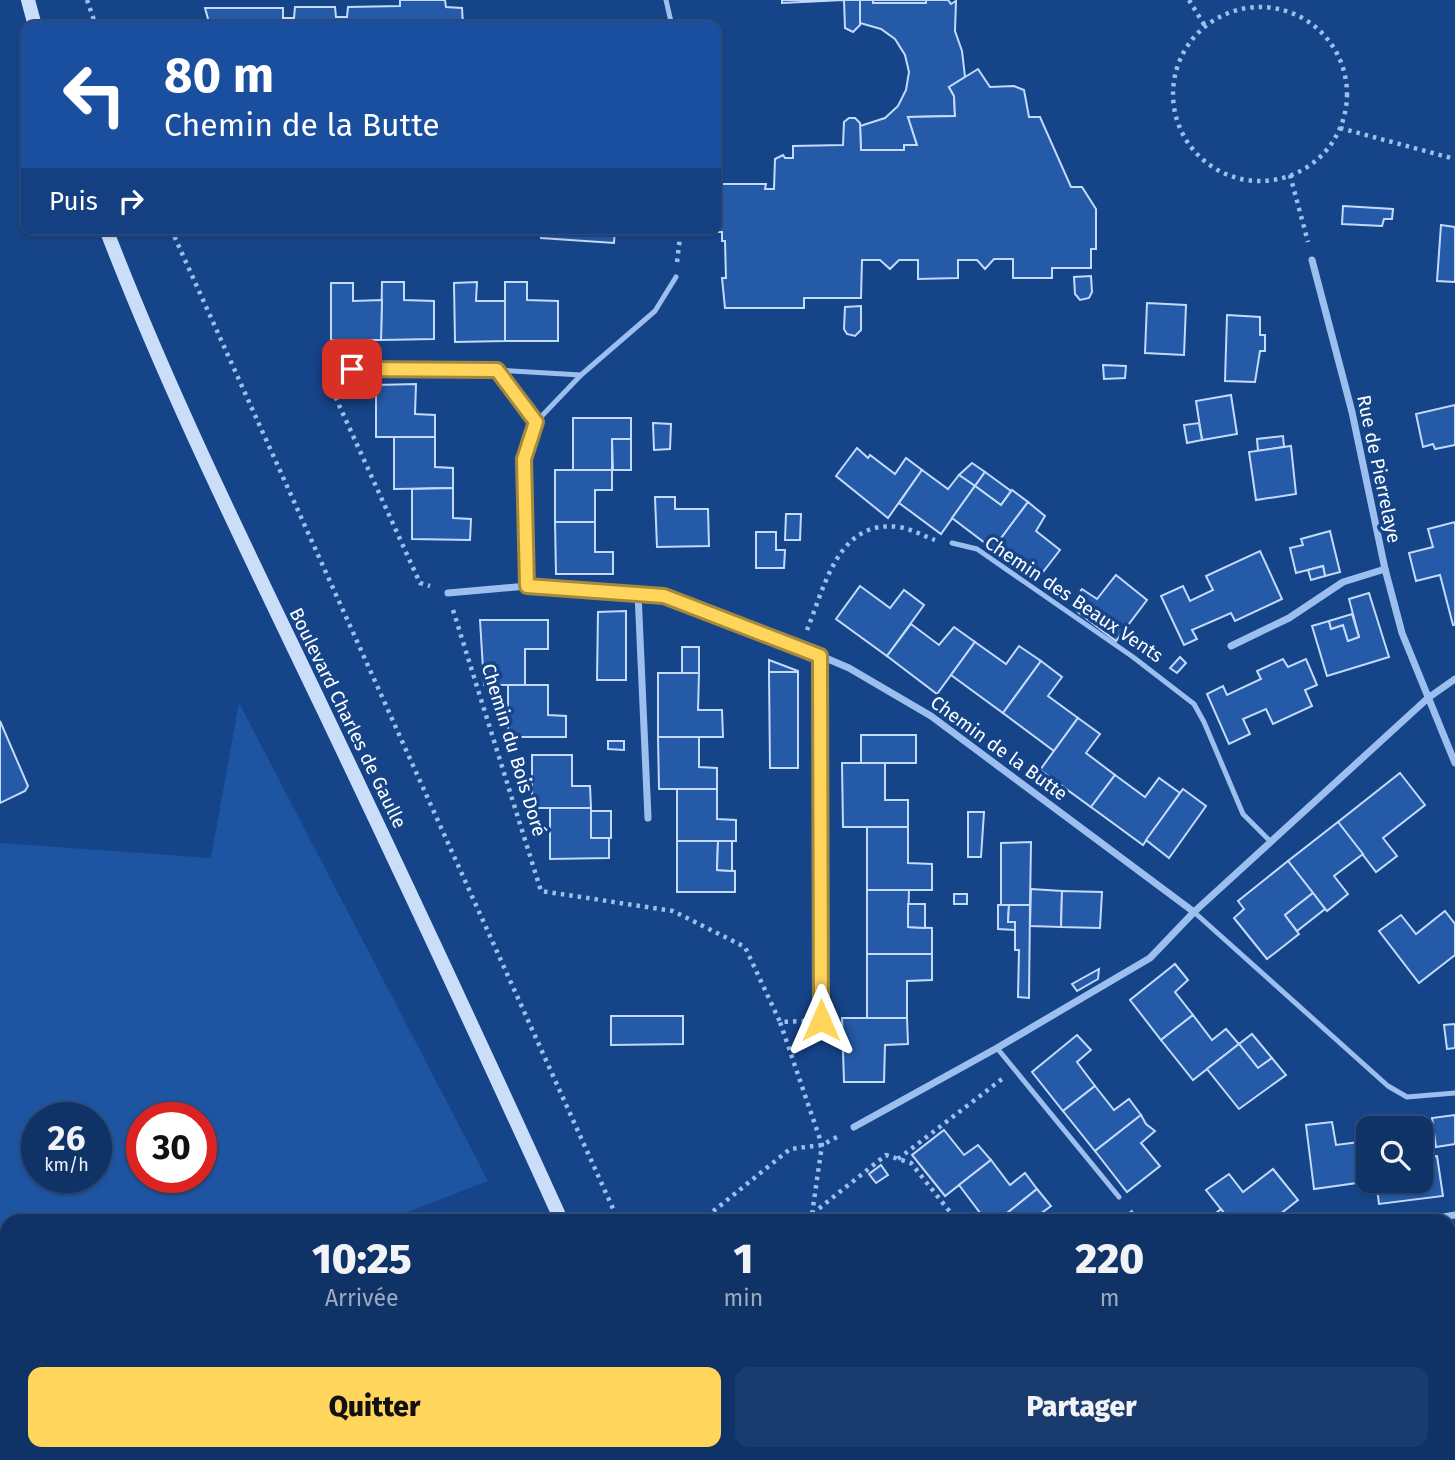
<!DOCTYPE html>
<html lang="fr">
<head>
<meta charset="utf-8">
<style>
	:root { --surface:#103367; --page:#193b6d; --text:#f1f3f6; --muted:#9caac0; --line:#304e7b; --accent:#ffd55b }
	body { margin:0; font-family:"Fira Sans",sans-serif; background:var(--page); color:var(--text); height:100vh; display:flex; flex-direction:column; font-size:26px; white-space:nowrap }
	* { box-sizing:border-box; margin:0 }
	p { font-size:23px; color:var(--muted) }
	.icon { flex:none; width:38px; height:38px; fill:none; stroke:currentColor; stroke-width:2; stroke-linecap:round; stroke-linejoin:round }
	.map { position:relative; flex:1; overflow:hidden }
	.side { position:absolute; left:0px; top:1214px; width:1456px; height:247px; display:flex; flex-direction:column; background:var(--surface); border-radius:21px 21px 0 0; box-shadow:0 2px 5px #0004,0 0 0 2px var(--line) }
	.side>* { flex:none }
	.top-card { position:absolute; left:21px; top:21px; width:700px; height:214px; border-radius:14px; box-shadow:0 2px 5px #0004,0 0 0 2px var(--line); background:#1a4fa0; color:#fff; overflow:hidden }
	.fabs { position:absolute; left:1356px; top:1116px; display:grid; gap:14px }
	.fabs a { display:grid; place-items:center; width:77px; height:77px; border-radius:14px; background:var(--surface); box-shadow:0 2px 5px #0004,0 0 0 2px var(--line); font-size:35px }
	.speed { position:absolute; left:21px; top:1102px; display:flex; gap:14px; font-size:35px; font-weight:700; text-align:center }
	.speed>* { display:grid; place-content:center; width:91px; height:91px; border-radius:50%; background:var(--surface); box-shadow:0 2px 5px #0004,0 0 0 2px var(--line); line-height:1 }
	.speed small { font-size:18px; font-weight:400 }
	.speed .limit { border:10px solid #d22; background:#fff; color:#111 }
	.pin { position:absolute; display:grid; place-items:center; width:60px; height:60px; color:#fff; margin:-30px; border-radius:14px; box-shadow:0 4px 10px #0006 }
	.me { position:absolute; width:77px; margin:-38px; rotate:0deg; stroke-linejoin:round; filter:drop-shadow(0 0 5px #0008) }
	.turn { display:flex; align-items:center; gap:24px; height:147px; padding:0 28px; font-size:32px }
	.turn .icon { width:91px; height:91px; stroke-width:2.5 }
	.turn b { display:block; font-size:49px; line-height:60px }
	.then { display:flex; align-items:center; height:66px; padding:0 28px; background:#0003; gap:14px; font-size:26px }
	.eta { display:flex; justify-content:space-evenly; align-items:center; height:119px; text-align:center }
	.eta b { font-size:42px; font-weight:800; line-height:49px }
	.action { display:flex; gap:14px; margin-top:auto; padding:14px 28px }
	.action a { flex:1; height:80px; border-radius:14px; background:var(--accent); color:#111; font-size:28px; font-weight:800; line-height:80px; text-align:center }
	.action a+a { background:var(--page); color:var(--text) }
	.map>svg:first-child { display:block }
	.green { fill:#1e55a3; fill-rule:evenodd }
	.building { fill:#245aa8; stroke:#c3dafb; stroke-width:2 }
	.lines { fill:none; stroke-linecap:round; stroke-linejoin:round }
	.path { stroke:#9dbfef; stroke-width:4.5; stroke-dasharray:3.5 5; stroke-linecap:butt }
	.lane { stroke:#9dbfef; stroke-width:5 }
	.street { stroke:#9dbfef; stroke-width:7 }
	.secondary { stroke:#cadefa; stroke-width:14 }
	.route-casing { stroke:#a68a3b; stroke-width:18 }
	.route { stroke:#ffd55b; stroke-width:12 }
	.labels { text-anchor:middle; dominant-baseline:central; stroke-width:7; stroke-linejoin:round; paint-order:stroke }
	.street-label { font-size:19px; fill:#fff; stroke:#164489 }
</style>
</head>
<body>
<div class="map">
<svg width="1455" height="1460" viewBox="0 0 1455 1460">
	<rect width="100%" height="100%" fill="#164489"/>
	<g class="green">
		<path d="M 239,703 L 488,1181 L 384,1221 L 7,1222 L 7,1422 L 0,1414 L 0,843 L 211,858 ZM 37,1118 L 96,1118 L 96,1178 L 37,1178 ZM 142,1118 L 201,1118 L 201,1178 L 142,1178 Z"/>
		<polygon points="34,1454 260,1454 249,1460 39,1460"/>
	</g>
	<g class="building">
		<polygon points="400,0 445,0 446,7 462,8 463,26 210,26 205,8 283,8 283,18 294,18 295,7 335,7 336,17 347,17 348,7 400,6"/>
		<polygon points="782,0 860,0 860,25 853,32 845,28 844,0 782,3"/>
		<polygon points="860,0 873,0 873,3 926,3 926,0 948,0 951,4 956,1 955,31 962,51 965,77 949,87 954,96 955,116 908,117 917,145 904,145 904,150 861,150 860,126 885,118 898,106 906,90 909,72 905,55 895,39 881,29 860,23"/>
		<rect x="873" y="0" width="53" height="3"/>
		<polygon points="978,69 990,87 1014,86 1024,90 1029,117 1040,117 1071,187 1082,187 1096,209 1096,249 1091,249 1091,268 1052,268 1052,278 1013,278 1013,259 994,259 985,269 977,260 958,260 958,278 918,279 918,260 899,260 890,269 880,260 862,260 861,298 804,298 804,308 725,308 722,278 726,278 725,241 722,241 722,232 717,232 716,184 766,184 765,189 774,189 775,159 783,155 785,158 793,158 793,146 843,145 844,122 849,118 855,118 860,123 861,150 904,150 904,145 917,145 908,117 955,116 954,96 949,87"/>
		<polygon points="1343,206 1393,209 1392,219 1384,219 1382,226 1342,224"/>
		<polygon points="1441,225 1455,227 1455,282 1437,281"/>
		<polygon points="542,229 615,229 614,243 541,238"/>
		<polygon points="1091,276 1092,292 1089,298 1080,300 1075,294 1074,277"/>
		<polygon points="382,282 404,282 404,300 434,301 434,339 381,340"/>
		<polygon points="477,282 476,301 505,301 505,341 455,342 454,283"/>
		<polygon points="505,282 527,282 527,300 558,301 558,341 505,341"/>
		<polygon points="331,283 353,283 353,301 382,300 381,340 331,340"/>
		<polygon points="1147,303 1186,305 1184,355 1145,353"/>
		<polygon points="861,306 861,330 855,336 847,334 844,329 845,307"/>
		<polygon points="1227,315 1260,317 1260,335 1265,335 1265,351 1260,351 1255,382 1225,381"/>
		<polygon points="1103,365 1126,366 1125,378 1104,379"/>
		<polygon points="416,384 415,414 435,415 435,437 376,437 376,385"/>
		<polygon points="1231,395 1237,434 1202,440 1196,401"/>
		<polygon points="1455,405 1455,445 1435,449 1433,444 1423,447 1416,414"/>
		<polygon points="573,418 631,418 631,439 612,439 612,470 573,470"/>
		<polygon points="653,423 671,424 670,449 654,450"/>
		<polygon points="1199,423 1202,440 1187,443 1184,425"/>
		<polygon points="1283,436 1284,447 1258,451 1257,439"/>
		<polygon points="394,437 435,437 435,467 453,468 453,488 394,489"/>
		<polygon points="612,439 631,439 631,470 613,470"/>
		<polygon points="1291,446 1296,494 1256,500 1249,452"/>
		<polygon points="857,448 868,458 870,455 895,474 906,458 922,470 888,518 836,476"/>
		<polygon points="972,463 985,472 975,486 959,475"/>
		<polygon points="555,470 612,470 612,490 595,490 595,522 555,522"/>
		<polygon points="922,470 948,489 959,475 975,486 941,534 899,503"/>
		<polygon points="985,472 1011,491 1001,505 975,486"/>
		<polygon points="975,486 1001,505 1012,490 1028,502 993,549 952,518"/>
		<polygon points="453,488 453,518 471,519 470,540 412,539 412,489"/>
		<polygon points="655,497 675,497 675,509 708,509 709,546 657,547"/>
		<polygon points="1028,502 1045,516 1036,531 1060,550 1036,581 993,549"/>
		<polygon points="786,514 801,514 800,540 785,540"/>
		<polygon points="555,522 595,522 595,552 613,552 613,574 556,574"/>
		<polygon points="1455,522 1455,625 1453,625 1440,575 1416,581 1409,553 1433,547 1428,529"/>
		<polygon points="1330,531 1340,572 1325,576 1323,566 1296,573 1290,548 1303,545 1301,539"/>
		<polygon points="756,532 776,532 776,550 785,550 784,568 756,568"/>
		<polygon points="1260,551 1282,599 1235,621 1231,613 1192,630 1197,639 1184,645 1161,596 1183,586 1190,601 1213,590 1206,576"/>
		<polygon points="1323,566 1325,576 1311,580 1308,570"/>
		<polygon points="1116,575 1147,600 1116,641 1070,606 1082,589 1097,599"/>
		<polygon points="860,586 890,608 904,590 924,605 887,656 836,619"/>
		<polygon points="1369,593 1389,657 1327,676 1312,626 1329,621 1331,629 1343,625 1348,641 1359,637 1349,599"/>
		<polygon points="626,611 626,680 597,680 598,612"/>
		<polygon points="1352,614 1359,637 1348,641 1343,625 1331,629 1329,621"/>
		<polygon points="480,620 548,620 548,649 525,649 525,685 484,685"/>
		<polygon points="911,624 939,645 954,627 975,642 937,694 887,656"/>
		<polygon points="975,642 1006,664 1019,646 1041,661 1003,713 951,675"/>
		<rect x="682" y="647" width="17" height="26"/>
		<polygon points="1180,657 1186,663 1177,673 1170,668"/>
		<polygon points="1283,659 1288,667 1306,659 1317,685 1305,690 1312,706 1273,724 1266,709 1243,719 1250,734 1229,744 1207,694 1223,686 1227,695 1261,679 1257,671"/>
		<polygon points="769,660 798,671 798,672 769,672"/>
		<polygon points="1041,661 1062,677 1048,696 1078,718 1054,751 1003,713"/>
		<polygon points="769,672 798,672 798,768 770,768"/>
		<polygon points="658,673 699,673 698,710 722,710 723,737 658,737"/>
		<polygon points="508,685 548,685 548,715 566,716 566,737 508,737"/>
		<polygon points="1078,718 1100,734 1086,753 1115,775 1091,807 1040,770"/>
		<polygon points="0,721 28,786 25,791 0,803"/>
		<rect x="861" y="735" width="55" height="28"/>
		<polygon points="658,737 699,737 699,767 717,768 717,789 659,789"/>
		<polygon points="608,741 624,741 624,750 608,749"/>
		<polygon points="532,755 572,755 572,786 590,786 591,808 532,808"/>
		<polygon points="842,763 885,763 885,800 908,800 908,827 843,827"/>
		<polygon points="1400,773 1425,805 1383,838 1397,856 1376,872 1338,822"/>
		<polygon points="1115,775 1145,797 1159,778 1180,793 1143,845 1091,807"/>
		<polygon points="677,789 717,789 717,819 736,820 736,841 677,841"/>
		<polygon points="1183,789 1206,806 1169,858 1146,840"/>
		<polygon points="550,808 591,808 591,838 609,838 609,858 550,859"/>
		<rect x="591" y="811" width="20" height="27"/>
		<polygon points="968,812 984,812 981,857 968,857"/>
		<polygon points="1338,822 1363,854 1334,876 1348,894 1327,911 1288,861"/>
		<polygon points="867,827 908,827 908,863 932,864 932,890 867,890"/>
		<polygon points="677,841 718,841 717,870 735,871 735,892 677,892"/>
		<polygon points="718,841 732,841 732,871 717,870"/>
		<polygon points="1031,842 1030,905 1001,905 1001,843"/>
		<polygon points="1288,861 1313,893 1285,915 1299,934 1267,959 1234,918 1244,909 1238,901"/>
		<polygon points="1031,889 1062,891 1061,927 1030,926"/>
		<polygon points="867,890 909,890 908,927 932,928 932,954 867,954"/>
		<polygon points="1062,891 1102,892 1100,928 1061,927"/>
		<polygon points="1313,893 1325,909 1297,931 1285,915"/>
		<rect x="954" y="894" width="13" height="10"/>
		<polygon points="908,904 925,904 925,928 908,927"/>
		<polygon points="998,905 1009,905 1008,922 1015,922 1015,930 998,929"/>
		<polygon points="1009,905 1030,905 1029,998 1018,997 1019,950 1015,950 1015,922 1008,922"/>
		<polygon points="1445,911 1455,924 1455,955 1419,983 1379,931 1401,915 1416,934"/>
		<polygon points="867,954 932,954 932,980 907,981 907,1018 867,1018"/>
		<polygon points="1175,964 1188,980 1175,992 1193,1015 1161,1040 1130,1000"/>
		<polygon points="1099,969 1098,979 1077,991 1072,984"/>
		<polygon points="1193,1015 1212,1040 1226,1029 1239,1044 1193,1080 1161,1040"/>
		<polygon points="611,1016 683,1016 683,1044 611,1045"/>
		<polygon points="842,1018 907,1018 908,1044 885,1045 884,1082 844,1082"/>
		<polygon points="1455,1024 1455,1048 1447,1049 1444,1025"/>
		<polygon points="1252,1034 1272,1058 1258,1068 1239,1044"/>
		<polygon points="1077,1035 1091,1050 1077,1062 1095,1086 1063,1111 1032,1072"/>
		<polygon points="1239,1044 1258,1068 1272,1058 1286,1075 1239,1109 1207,1069"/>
		<polygon points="1095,1086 1114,1110 1129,1099 1141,1115 1095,1151 1063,1111"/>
		<polygon points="1141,1115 1146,1124 1155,1131 1141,1143 1160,1166 1127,1192 1095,1151"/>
		<polygon points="1455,1115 1455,1144 1436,1147 1432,1118"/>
		<polygon points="1332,1122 1336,1145 1368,1141 1368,1181 1371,1181 1314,1189 1306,1125"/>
		<polygon points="944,1130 964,1155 978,1145 991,1160 945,1196 912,1155"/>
		<polygon points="1437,1156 1443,1196 1379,1204 1376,1181 1421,1181 1421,1158"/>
		<polygon points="991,1160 1010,1185 1025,1173 1037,1189 996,1222 987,1222 959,1185"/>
		<polygon points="881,1165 888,1175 876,1183 869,1174"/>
		<polygon points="1273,1169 1298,1200 1270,1222 1231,1222 1206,1190 1229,1174 1243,1192"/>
		<polygon points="1037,1189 1051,1206 1036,1217 1040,1222 996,1222"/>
		<polygon points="1221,1209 1231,1222 1205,1222"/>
		<polygon points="362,1454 505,1454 507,1460 364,1460"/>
		<polygon points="878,1454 929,1454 922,1460 882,1460"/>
		<polygon points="1089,1454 1118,1454 1111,1460 1094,1460"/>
		<polygon points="1175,1454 1208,1454 1201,1460 1179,1460"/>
		<polygon points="1208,1454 1253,1454 1245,1460 1201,1460"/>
	</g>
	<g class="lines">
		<g class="path">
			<polyline points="87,0 96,26"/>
			<polyline points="1189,0 1205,26"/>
			<circle cx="1260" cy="94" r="87"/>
			<polyline points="1340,128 1455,159"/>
			<polyline points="1290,175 1308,242"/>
			<polyline points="171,229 619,1222"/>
			<polyline points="677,262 681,229"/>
			<polyline points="342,383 334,394 420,583 430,586"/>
			<polyline points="453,610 541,891 673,911 745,947 780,1022"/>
			<path d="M 807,630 C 825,586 838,519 899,527 C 912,529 923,536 935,540"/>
			<polyline points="805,1021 780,1022 822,1145 812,1214"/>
			<polyline points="898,1159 1002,1079"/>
			<polyline points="1130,1211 1139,1222"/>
			<polyline points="700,1222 790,1149 822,1145 839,1136"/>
			<polyline points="813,1222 812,1214 886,1155 911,1163 958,1222"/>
			<polyline points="763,1454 766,1460"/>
			<polyline points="847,1454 848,1460"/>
		</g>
		<g class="lane">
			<polyline points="666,0 672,26"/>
			<polyline points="352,369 497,370 536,422"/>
			<polyline points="497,370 581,375"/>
			<polyline points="952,543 977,549 1133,657 1194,704 1204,722 1243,814 1271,842"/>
			<polyline points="527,586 524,459 536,422 581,375 655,311 676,277"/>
			<polyline points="1194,912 1388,1086 1407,1097 1455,1093"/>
			<polyline points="997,1048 1119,1197"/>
			<polyline points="563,1454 565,1460"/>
		</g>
		<g class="street">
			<polyline points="1312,260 1352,412 1385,569 1402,633 1455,763"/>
			<polyline points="448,593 527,586 664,596 800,647 849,668 931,716 1194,912"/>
			<polyline points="638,593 648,818"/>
			<polyline points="1231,646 1289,618 1343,582 1385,569"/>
			<polyline points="820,656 821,1020"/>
			<polyline points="854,1127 997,1048 1150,958 1194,912 1428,698 1455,679"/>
			<polyline points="1413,1222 1455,1215"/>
			<polyline points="1149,1454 1153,1460"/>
		</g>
		<g class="secondary">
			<polyline points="28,0 35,26"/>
			<path d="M 106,229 C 169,393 247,550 323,709 C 404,879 484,1050 562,1222"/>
			<polyline points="666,1454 669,1460"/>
		</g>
	</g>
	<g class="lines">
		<defs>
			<polyline id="route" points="352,369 497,370 536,422 524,459 527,586 664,596 820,656 821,1020"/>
		</defs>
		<use href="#route" class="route-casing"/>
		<use href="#route" class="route"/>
	</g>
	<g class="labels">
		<g class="street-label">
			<text transform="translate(1379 469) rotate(78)">Rue de Pierrelaye</text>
			<text transform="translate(1074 599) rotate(34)">Chemin des Beaux Vents</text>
			<text transform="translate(348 718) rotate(64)">Boulevard Charles de Gaulle</text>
			<text transform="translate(999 748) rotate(36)">Chemin de la Butte</text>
			<text transform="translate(514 750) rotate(73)">Chemin du Bois Doré</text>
		</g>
	</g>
</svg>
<div class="fabs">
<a><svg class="icon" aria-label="search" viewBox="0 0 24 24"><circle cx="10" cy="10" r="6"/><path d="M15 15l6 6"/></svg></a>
</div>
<div class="speed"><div>26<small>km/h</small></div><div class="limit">30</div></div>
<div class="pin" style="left:352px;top:369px;background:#d93025"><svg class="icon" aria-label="arrive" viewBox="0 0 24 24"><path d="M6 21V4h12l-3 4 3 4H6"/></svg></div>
<svg class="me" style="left:821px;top:1020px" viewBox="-20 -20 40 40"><path d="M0-17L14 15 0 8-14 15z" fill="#ffd55b" stroke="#fff" stroke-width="4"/></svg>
<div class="top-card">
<div class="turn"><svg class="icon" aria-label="left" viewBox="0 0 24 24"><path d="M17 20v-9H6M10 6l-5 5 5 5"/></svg><div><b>80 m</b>Chemin de la Butte</div></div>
<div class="then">Puis<svg class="icon" aria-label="right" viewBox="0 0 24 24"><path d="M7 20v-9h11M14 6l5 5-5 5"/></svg></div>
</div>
<section class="side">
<div class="eta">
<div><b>10:25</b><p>Arrivée</p></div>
<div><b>1</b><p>min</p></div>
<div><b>220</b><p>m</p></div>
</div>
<div class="action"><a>Quitter</a><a>Partager</a></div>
</section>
</div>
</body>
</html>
